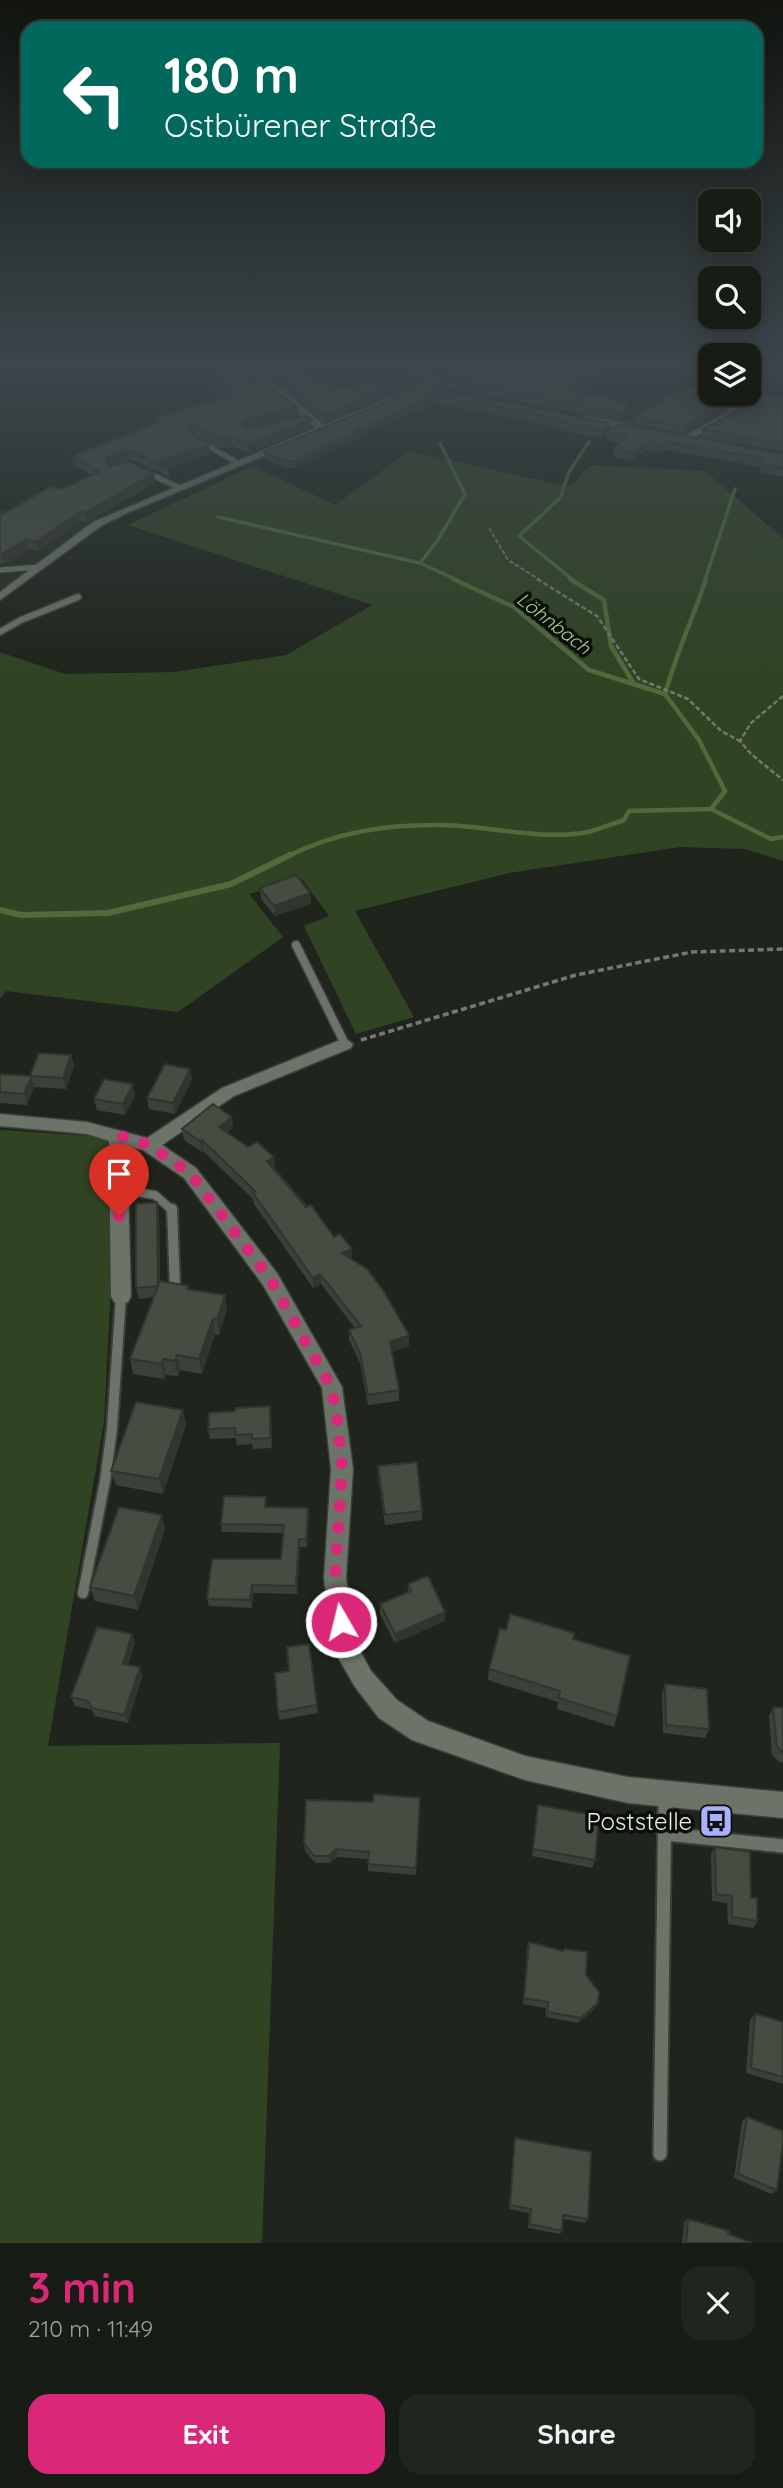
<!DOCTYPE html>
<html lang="en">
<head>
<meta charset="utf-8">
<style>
	:root { --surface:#171c15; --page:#20251e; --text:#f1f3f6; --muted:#9ea1a0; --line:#363a34; --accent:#db2777 }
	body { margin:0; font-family:Quicksand,sans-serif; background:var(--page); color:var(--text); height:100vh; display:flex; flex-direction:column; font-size:26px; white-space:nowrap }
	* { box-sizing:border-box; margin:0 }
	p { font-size:23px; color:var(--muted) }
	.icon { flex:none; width:38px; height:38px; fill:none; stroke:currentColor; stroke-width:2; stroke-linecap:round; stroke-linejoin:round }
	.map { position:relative; height:2243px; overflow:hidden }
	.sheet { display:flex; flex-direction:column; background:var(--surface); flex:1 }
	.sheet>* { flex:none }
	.guide { position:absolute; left:21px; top:21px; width:742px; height:147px; border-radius:21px; box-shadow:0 4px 18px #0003,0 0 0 2px var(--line); background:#00695c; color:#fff; overflow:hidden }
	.controls { position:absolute; left:698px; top:189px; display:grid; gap:14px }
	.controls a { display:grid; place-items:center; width:63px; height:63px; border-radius:14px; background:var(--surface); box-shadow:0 4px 18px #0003,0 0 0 2px var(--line); font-size:35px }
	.pin { position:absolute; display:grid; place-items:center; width:60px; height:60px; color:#fff; margin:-72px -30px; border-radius:50% 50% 50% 0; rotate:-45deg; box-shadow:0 0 7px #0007 }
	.pin .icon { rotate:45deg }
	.me { position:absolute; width:77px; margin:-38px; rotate:352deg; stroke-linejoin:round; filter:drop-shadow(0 0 5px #0008) }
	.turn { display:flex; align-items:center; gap:24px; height:147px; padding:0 28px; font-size:32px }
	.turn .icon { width:91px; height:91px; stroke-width:2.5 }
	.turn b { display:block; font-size:49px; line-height:60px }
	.round { display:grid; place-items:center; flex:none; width:74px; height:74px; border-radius:21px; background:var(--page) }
	.head { display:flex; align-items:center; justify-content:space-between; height:119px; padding:0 28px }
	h1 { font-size:42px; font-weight:800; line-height:52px; color:var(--accent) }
	.action { display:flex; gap:14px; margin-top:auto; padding:14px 28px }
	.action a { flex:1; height:80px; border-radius:21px; background:var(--accent); color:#fff; font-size:28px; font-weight:800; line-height:80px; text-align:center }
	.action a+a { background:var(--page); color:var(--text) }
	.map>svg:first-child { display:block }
	.built { fill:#262f20 }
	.green { fill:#304323 }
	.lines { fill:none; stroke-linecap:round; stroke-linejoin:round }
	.stream-far2 { stroke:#4f6b3c; stroke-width:3.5 }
	.stream-far1 { stroke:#4f6b3c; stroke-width:4.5 }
	.stream { stroke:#4f6b3c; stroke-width:6 }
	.service-far4-casing { stroke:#3a3f37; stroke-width:7 }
	.service-far3-casing { stroke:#3a3f37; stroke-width:9 }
	.service-far2-casing { stroke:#3a3f37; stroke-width:11 }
	.service-far1-casing { stroke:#3a3f37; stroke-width:14 }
	.service-casing { stroke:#3a3f37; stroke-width:17 }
	.minor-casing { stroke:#3a3f37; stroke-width:3 }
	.path-far2 { stroke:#747971; stroke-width:2; stroke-dasharray:4.5 2; stroke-linecap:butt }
	.path-far1 { stroke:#747971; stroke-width:2.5; stroke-dasharray:5 2.5; stroke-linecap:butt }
	.path { stroke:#747971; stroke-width:3.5; stroke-dasharray:6 3.5; stroke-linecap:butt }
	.service-far4 { stroke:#6c7368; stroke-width:5 }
	.service-far3 { stroke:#6c7368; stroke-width:6 }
	.service-far2 { stroke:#6c7368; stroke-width:8 }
	.service-far1 { stroke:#6c7368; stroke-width:10 }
	.service { stroke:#6c7368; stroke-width:13 }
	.minor { fill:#6c7368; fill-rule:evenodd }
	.wall { fill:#3b4138 }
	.shaded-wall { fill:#30352e }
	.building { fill:#454c41; stroke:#30352e; stroke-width:2 }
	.route { stroke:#db2777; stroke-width:12; stroke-dasharray:0 21.6 }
	.labels { text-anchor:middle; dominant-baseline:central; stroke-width:7; stroke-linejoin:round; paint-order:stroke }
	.far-water-label { font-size:19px; font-style:italic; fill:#a8d58b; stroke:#0b0d09 }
	.near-poi-label { font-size:24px; fill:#e9ede6; stroke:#0b0d09; text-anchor:end }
</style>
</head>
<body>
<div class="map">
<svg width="783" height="2243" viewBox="0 0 783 2243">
	<rect width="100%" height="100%" fill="#1f251c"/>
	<polygon class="built" points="0,509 47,519 54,515 91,525 0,592"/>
	<g class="green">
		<polygon points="409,451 570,487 591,465 705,471 783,538 783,861 745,849 680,847 509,873 355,911 414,1017 356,1034 304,926 329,916 302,879 249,894 283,937 178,1012 6,991 0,999 0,652 65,674 175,672 286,655 372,605 128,525 253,466 335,505"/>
		<polygon points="0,1130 107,1137 111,1284 104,1422 48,1746 280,1743 262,2243 0,2243"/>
	</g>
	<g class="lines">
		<g class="stream-far2">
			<polyline points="218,517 420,563 457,580"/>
			<polyline points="420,563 438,540 465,494 440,443"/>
			<polyline points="573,580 519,536 560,498 569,472 589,442"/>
			<polyline points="705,580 735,489"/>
		</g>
		<g class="stream-far1">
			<polyline points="453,579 514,607 589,670 665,694 699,740 725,791 711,809 771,839 783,837"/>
			<polyline points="570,579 604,600 611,646 634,684"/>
			<path d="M 665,694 C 676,654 693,618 706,579"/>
			<path d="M 286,857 C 336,832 387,824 443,825 C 489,826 543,841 588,832 C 600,829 612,824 624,820 L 629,811 L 711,809"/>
		</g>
		<polyline class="stream" points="0,910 21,915 108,913 231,884 290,855"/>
		<defs>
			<g id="service-far4">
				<polyline points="201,442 238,463"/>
				<polyline points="146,472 178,487"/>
				<polyline points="0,570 40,567"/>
			</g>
			<polyline id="service-far3" points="0,632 21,620 78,597"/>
			<g id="service-far2">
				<polyline points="296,945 345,1044"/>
				<polyline points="118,1189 155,1195 173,1211"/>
			</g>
			<g id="service-far1">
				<polyline points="172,1209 175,1289"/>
				<polyline points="83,1593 105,1481 112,1428 121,1296"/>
			</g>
			<g id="service">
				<polyline points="665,1834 783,1846"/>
				<polyline points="660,2154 665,1797"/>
			</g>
			<g id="minor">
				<path d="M 232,363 C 259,363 302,407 324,425 L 431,381 L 388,363 L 401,363 L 439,378 L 474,363 L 487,363 L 127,513 L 101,526 L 0,600 L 0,592 L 93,522 L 316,428 L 269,389 Z"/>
				<polygon points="744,397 749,400 735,410 736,415 689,440 681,438 728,412 727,407"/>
				<polygon points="586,416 642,427 647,430 642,433 583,421 581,419"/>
				<polygon points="345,1038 353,1044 351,1048 234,1096 162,1145 196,1168 277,1273 342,1387 353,1469 346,1578 353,1622 358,1647 371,1671 397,1700 428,1721 525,1756 628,1777 783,1792 783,1818 628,1803 525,1780 412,1740 379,1718 355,1687 339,1659 329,1622 324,1578 331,1469 322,1388 263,1285 184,1178 143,1150 127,1146 131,1296 128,1302 121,1304 114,1302 111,1296 109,1141 87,1134 0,1126 0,1114 87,1122 147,1138 222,1088"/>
			</g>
		</defs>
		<use href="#service-far4" class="service-far4-casing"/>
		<use href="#service-far3" class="service-far3-casing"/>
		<use href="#service-far2" class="service-far2-casing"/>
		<use href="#service-far1" class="service-far1-casing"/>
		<use href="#service" class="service-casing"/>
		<use href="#minor" class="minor-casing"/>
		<polyline class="path-far2" points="489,528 508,560 540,580"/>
		<g class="path-far1">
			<polyline points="537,579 597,616 639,679 688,699 721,731 740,741"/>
			<polyline points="783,696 751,723 740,741 751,754 783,780"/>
		</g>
		<polyline class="path" points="361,1040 576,975 692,952 783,949"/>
		<use href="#service-far4" class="service-far4"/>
		<use href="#service-far3" class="service-far3"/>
		<use href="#service-far2" class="service-far2"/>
		<use href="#service-far1" class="service-far1"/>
		<use href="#service" class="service"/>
		<use href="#minor" class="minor"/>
	</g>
	<g class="wall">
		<polygon points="349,363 374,363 362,368"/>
		<polygon points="415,363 466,363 439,375 436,374 436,371"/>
		<polygon points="258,364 341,390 392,388 424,381 324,422 259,370"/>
		<polygon points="622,367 578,393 630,403 629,409 618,421 441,386 441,380"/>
		<polygon points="213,370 297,407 298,416 247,430 311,419 311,427 249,453 232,446 223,449 191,433 209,445 210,454 168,468 169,477 130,459 110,465 110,466 154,473 155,482 87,523 81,521 38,551 28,549 4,564 0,563 0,516 63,489 92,475 73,465 72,456 155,424 154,419 225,399 208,385 207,376 214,375"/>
		<polygon points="423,387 609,423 609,430 783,454 783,477 760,472 760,467 666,450 663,453 645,450 634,461 613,457 614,449 619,444 606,439 606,432 601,438 559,430 559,427 436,403 359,435 359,438 294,468 285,468 264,459 264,452"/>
		<polygon points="749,389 783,398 783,452 702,437 703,429 738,410 748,397"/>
		<polygon points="710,394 745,394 726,405 725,411 683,433 633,424 634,417"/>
		<polygon points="260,888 310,893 311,904 275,916 261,899"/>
		<polygon points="71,1055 74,1066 66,1089 34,1087 27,1105 0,1103 0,1074 30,1076"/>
		<polygon points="190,1069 192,1080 175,1114 149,1109 147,1098"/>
		<polygon points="135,1095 125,1115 97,1110 94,1099"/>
		<polygon points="233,1128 227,1132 275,1168 352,1259 409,1335 409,1346 392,1352 399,1390 399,1401 368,1405 360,1363 349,1340 349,1330 355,1328 321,1284 313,1288 254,1204 253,1199 203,1151 202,1152 184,1140 182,1129"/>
		<polygon points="157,1202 159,1213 160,1281 189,1289 225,1295 227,1310 219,1335 215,1334 202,1374 180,1370 178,1376 166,1375 164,1379 133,1374 130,1359 154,1297 139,1299 136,1288"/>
		<polygon points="271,1416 272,1448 253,1449 252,1444 237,1445 236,1438 210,1439 208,1429"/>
		<polygon points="186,1425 163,1494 116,1485 111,1471"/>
		<polygon points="378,1466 422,1511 422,1520 385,1525 378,1476"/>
		<polygon points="267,1507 309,1516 307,1547 300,1547 297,1594 253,1593 252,1608 209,1606 207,1599 281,1559 283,1533 222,1532 221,1524"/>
		<polygon points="162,1515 165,1529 138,1610 95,1601 90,1587"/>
		<polygon points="408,1584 445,1621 395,1643 380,1614 380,1604 408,1593"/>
		<polygon points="506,1630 573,1639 617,1716 614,1727 557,1709 558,1702 488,1680 489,1669"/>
		<polygon points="132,1634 135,1643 128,1665 142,1676 128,1723 95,1716 92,1710 75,1706 71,1697"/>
		<polygon points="309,1644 318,1713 279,1720 278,1712 289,1671"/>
		<polygon points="665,1684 709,1729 705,1738 663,1733 662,1693"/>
		<polygon points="773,1707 783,1708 783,1762 779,1762 772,1755 769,1716"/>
		<polygon points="420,1798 416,1875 368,1871 368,1859 337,1857 330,1863 315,1863 305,1851 304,1843 373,1802"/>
		<polygon points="538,1805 595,1860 592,1868 532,1856"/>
		<polygon points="715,1847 751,1898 757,1921 753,1928 728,1924 727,1903 712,1901 711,1854"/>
		<polygon points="529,1942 586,1975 595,2009 578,2023 546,2017 546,2008 523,2004 527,1949"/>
		<polygon points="755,2014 783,2022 783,2084 746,2073 750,2020"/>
		<polygon points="747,2117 777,2190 771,2194 734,2178 742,2121"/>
		<polygon points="515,2138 588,2219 585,2223 563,2219 562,2231 560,2234 528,2228 529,2213 509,2209 514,2143"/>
		<polygon points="688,2219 752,2243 682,2243 684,2222"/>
	</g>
	<g class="shaded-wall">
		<polygon points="362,363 374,363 362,368"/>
		<polygon points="453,363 466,363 439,375 439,369"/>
		<polygon points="619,363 623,363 622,367 571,397 571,391"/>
		<polygon points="424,375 424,381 324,422 324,416"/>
		<polygon points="735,394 745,394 726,405 725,411 683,433 684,427"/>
		<polygon points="437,396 436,403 359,435 359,438 294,468 293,461 356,430"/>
		<polygon points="630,403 629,409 618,421 618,414"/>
		<polygon points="297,407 298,416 247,429 244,435 243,426 246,420"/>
		<polygon points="311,419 311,427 249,453 249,444"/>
		<polygon points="609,423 609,430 601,438 601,431"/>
		<polygon points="231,437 232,446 223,449 223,440"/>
		<polygon points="646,442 645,450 634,461 635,453"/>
		<polygon points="667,442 666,450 663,453 664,445"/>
		<polygon points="209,445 210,454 167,468 157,462"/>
		<polygon points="129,450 130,459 110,465 107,470 106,461 109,456"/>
		<polygon points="154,473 155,482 87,523 85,513"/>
		<polygon points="79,512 81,521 38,551 36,542"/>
		<polygon points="26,539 28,549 4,564 2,554"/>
		<polygon points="310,893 311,904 275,916 274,906"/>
		<polygon points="71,1055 74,1066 66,1089 63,1078"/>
		<polygon points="190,1069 192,1080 175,1114 173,1103"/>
		<polygon points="32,1076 34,1087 27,1105 24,1094"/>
		<polygon points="133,1084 135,1095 125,1115 123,1104"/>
		<polygon points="232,1117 233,1128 221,1138 219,1127"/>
		<polygon points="202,1140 203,1151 202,1152 200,1141"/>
		<polygon points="274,1157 275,1168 268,1172 267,1161"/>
		<polygon points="157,1202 159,1213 160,1297 158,1286"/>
		<polygon points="352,1249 352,1259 342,1253"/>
		<polygon points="320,1274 321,1284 313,1288 313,1278"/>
		<polygon points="225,1295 227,1310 219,1335 217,1319"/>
		<polygon points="213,1319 215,1334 202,1374 199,1359"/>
		<polygon points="409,1335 409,1346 390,1353 390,1342"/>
		<polygon points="177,1355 180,1370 178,1376 175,1361"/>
		<polygon points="163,1359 166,1375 164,1379 161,1364"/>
		<polygon points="270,1406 271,1416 272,1448 270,1438"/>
		<polygon points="183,1410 186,1425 163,1494 159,1479"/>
		<polygon points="308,1508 309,1516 307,1547 306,1539"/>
		<polygon points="162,1515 165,1529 138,1610 134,1596"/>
		<polygon points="299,1539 300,1547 297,1594 296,1586"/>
		<polygon points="252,1585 253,1593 252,1608 250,1600"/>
		<polygon points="445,1612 445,1621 395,1643 395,1634"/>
		<polygon points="132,1634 135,1643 126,1673 123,1664"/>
		<polygon points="140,1667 142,1676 128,1723 124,1715"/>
		<polygon points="336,1849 337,1857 330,1863 329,1856"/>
		<polygon points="598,2003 595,2009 578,2023 581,2018"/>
	</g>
	<g class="building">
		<polygon points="289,363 341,390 369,379 392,388 424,375 324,416 258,364"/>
		<polygon points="432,363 453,363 439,369 436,368 441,366"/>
		<polygon points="480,363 619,363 571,391 630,403 618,414 441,380"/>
		<polygon points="241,365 297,407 246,420 243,426 246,430 307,416 311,419 249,444 231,437 223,440 190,425 188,432 209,445 157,462 168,468 129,450 109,456 106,461 109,466 128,461 154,473 85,513 79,512 36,542 26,539 2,554 0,554 0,516 50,487 63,489 99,472 72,456 161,422 154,419 190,407 233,397 207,376 218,374 213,370"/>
		<polygon points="423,387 609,423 601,431 560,422 562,420 437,396 356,430 359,431 293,461 284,461 264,452"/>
		<polygon points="687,387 702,391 710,388 710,394 735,394 727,398 726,404 684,427 634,417"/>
		<polygon points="749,389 783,398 783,444 703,429 739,410 739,403 753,393"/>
		<polygon points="620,424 783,454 783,468 761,464 765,459 667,442 664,445 646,442 635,453 614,449 626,437 606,431"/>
		<polygon points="296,875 310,893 274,906 260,888"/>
		<polygon points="39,1053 71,1055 63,1078 32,1076 24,1094 0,1092 0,1074 30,1076"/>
		<polygon points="165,1064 190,1069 173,1103 147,1098"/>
		<polygon points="104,1079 133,1084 123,1104 94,1099"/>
		<polygon points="213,1104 232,1117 219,1127 248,1147 257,1142 274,1157 267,1161 306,1207 311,1205 334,1237 340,1234 352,1249 342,1253 367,1269 383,1290 409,1335 390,1342 399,1390 368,1395 360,1353 349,1330 361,1326 320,1274 313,1278 253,1193 256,1192 202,1140 200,1141 182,1129"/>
		<polygon points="157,1202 158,1286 136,1288 136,1204"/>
		<polygon points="160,1281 189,1286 187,1289 225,1295 217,1319 213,1319 199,1359 177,1355 175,1361 163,1359 161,1364 130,1359"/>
		<polygon points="136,1402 183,1410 159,1479 111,1471"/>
		<polygon points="270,1406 270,1438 252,1439 252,1434 236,1435 235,1428 208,1429 209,1413 235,1411 235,1408"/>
		<polygon points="417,1462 422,1511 385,1515 378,1466"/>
		<polygon points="224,1496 266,1497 265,1507 308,1508 306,1539 299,1539 296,1586 252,1585 250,1600 207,1599 212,1559 281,1559 284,1525 221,1524"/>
		<polygon points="119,1507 162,1515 134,1596 90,1587"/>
		<polygon points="428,1576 445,1612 395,1634 380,1604 411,1591 408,1584"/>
		<polygon points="510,1614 574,1633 573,1639 630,1656 617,1716 559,1698 560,1691 489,1669 500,1628 506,1630"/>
		<polygon points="97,1627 132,1634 123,1664 140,1667 124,1715 92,1708 88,1701 71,1697"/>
		<polygon points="309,1644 317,1705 278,1712 275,1673 289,1671 287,1647"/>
		<polygon points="665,1684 707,1689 709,1729 666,1725"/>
		<polygon points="773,1707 783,1708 783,1753 777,1747"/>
		<polygon points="374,1794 420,1798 416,1868 368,1864 369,1852 336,1849 329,1856 314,1856 304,1843 306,1800 373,1802"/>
		<polygon points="538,1805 599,1816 595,1860 533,1849"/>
		<polygon points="715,1847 750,1852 751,1898 757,1898 757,1921 732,1917 732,1896 716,1894"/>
		<polygon points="529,1942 563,1951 565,1949 587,1952 586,1975 599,1992 598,2003 581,2018 548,2012 548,2002 524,1998"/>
		<polygon points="755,2014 783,2022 783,2077 751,2068"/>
		<polygon points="747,2117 783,2131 783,2143 777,2190 738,2174"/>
		<polygon points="515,2138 591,2152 588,2219 563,2215 562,2231 530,2224 531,2209 510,2205"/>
		<polygon points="688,2219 729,2231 728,2234 752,2243 686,2243"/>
	</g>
	<linearGradient id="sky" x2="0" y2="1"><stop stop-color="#11140f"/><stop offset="0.54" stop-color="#3c464b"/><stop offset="1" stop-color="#3c464b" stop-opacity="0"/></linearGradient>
	<rect width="783" height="677" fill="url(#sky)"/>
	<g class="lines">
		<polyline class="route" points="119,1216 118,1135 149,1145 190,1173 270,1279 331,1387 337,1415 342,1469 335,1578 341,1622"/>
	</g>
	<defs>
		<symbol id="bus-square" viewBox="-11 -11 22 22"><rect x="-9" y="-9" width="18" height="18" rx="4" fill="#a9b0fc" stroke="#0b0d09"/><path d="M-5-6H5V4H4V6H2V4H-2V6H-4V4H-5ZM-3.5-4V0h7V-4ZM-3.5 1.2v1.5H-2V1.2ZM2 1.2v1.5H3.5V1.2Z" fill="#111"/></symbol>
	</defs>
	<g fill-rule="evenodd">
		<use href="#bus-square" x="697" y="1802" width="38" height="38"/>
	</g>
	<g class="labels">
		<g class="far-water-label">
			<text transform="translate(554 623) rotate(38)">Löhnbach</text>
		</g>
		<g class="near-poi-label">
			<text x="692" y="1821">Poststelle</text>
		</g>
	</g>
</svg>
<div class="controls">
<a><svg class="icon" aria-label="sound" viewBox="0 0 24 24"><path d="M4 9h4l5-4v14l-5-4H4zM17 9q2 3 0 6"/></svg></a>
<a><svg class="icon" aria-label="search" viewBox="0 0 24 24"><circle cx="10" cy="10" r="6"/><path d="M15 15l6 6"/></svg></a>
<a><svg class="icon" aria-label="layers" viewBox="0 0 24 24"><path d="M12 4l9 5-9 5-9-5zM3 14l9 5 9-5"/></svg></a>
</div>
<div class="pin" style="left:119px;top:1216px;background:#d93025"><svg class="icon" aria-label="arrive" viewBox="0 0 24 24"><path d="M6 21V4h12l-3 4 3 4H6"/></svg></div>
<svg class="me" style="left:341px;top:1622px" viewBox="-20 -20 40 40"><circle r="17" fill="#db2777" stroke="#fff" stroke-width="3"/><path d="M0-11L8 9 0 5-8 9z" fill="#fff"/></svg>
<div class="guide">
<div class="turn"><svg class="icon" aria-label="left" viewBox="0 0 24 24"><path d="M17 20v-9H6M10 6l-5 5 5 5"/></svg><div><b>180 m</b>Ostbürener Straße</div></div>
</div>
</div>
<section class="sheet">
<div class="head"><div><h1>3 min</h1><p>210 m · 11:49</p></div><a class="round"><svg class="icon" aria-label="close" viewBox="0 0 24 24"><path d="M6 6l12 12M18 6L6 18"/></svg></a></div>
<div class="action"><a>Exit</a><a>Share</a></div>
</section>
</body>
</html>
